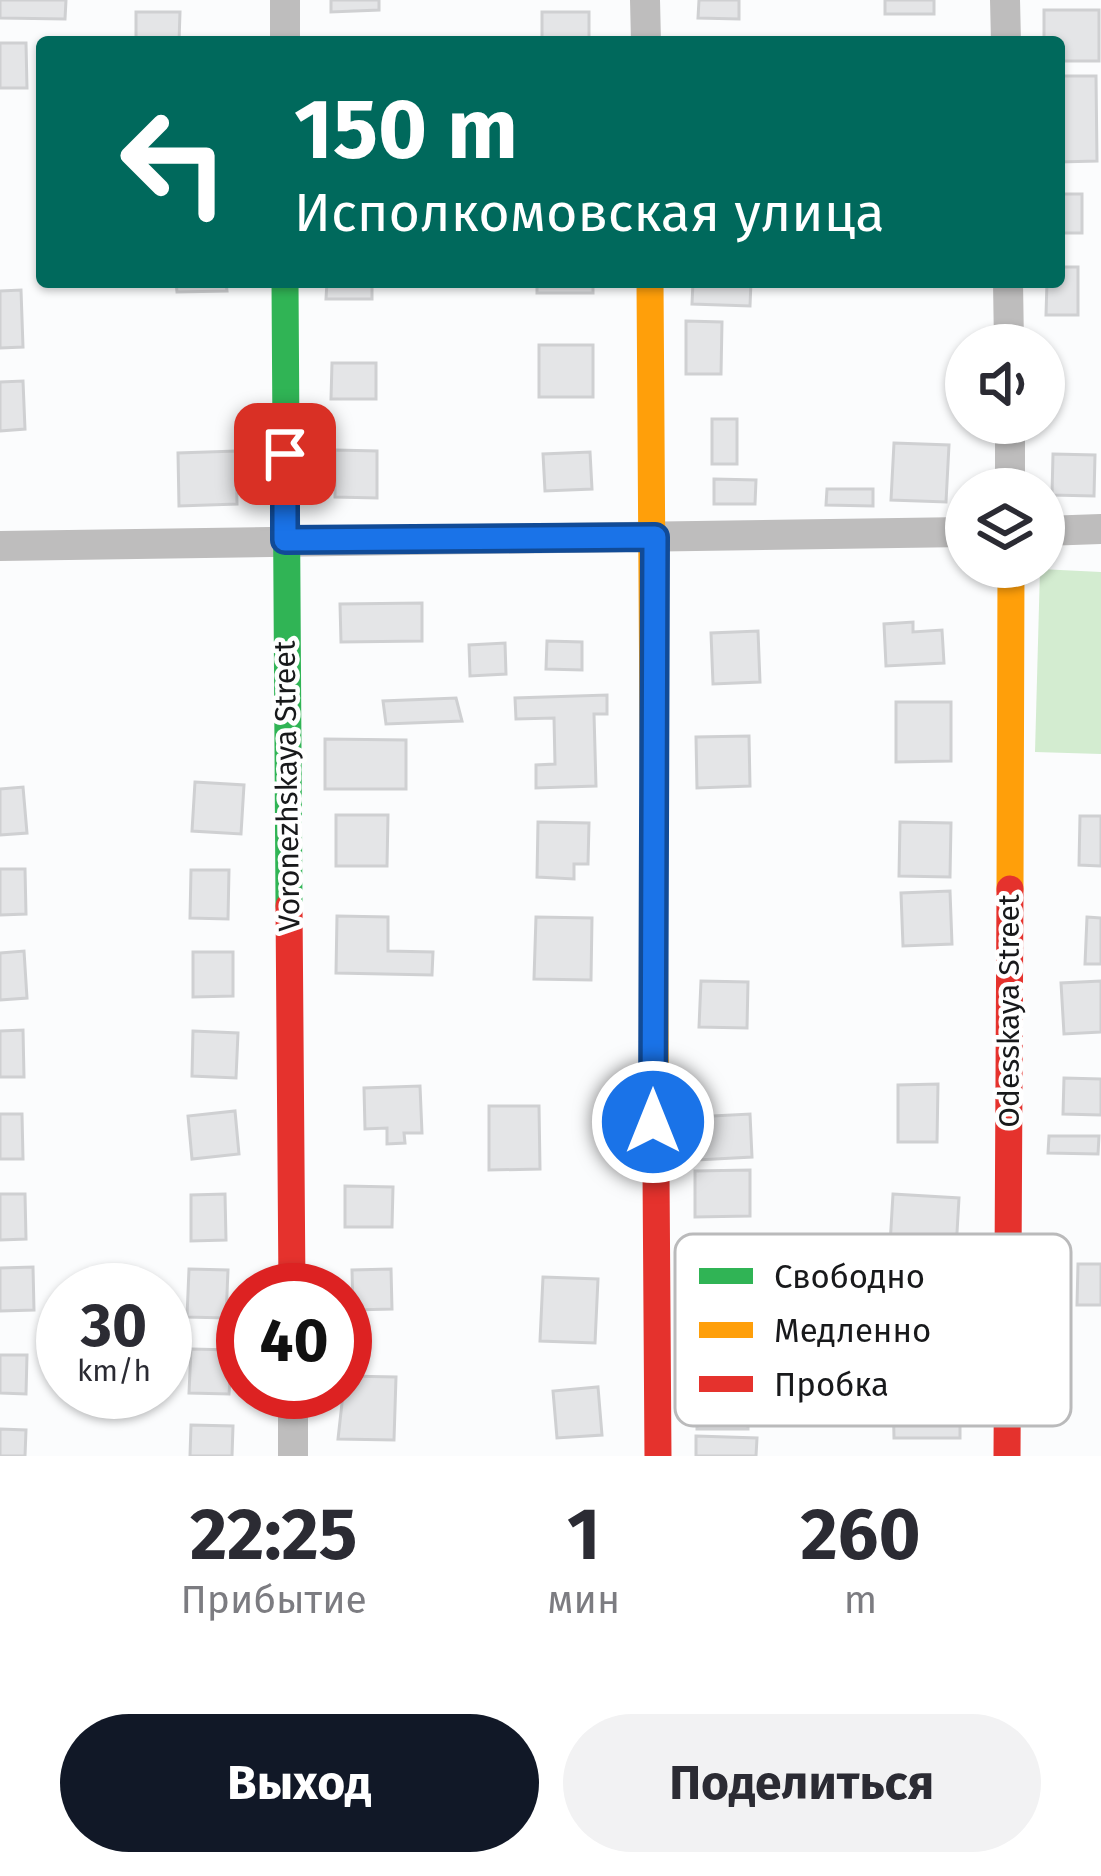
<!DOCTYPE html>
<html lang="ru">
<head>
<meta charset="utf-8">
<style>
	:root { --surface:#fff; --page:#f2f2f3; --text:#2b2b33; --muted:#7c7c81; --accent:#111827 }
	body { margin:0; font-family:"Fira Sans",sans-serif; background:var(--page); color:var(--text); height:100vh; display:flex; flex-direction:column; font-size:45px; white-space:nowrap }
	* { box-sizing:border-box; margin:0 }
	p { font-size:39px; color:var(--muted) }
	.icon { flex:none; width:66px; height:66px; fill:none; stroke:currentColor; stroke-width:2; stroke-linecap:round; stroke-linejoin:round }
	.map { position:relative; height:1456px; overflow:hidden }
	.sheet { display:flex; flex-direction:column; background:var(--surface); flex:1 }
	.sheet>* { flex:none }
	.guide { position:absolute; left:36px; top:36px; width:1029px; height:252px; border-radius:12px; box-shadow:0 3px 9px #0004; background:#00695c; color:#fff; overflow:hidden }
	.tools { position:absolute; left:945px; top:324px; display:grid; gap:24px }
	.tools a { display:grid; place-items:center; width:120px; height:120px; border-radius:50%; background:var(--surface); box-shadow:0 3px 9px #0004; font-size:60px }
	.speed { position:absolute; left:36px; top:1263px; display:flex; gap:24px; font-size:60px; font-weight:700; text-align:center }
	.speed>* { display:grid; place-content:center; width:156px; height:156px; border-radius:50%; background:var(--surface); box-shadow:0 3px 9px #0004; line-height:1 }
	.speed small { font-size:30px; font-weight:400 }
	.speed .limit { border:18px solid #d22; background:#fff; color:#111 }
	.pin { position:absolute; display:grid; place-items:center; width:102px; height:102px; color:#fff; margin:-51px; border-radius:24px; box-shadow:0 6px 18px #0006 }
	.me { position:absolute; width:132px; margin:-66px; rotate:0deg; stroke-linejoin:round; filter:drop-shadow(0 0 9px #0008) }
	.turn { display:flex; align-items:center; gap:42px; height:252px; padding:0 60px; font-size:54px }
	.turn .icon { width:156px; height:156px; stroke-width:2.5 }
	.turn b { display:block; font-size:84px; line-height:102px }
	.eta { display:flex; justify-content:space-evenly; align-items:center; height:204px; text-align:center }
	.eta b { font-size:72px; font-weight:700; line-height:84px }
	.primary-button { display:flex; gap:24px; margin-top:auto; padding:24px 60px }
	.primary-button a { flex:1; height:138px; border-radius:72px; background:var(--accent); color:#fff; font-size:48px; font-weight:700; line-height:138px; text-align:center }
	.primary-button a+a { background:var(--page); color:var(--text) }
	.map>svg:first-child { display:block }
	.green { fill:#d3ecd0 }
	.building { fill:#e4e5e7; stroke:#cfd0d2; stroke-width:3 }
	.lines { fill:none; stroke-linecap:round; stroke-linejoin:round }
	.street { stroke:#bebdbd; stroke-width:30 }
	.fast { stroke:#30b455; stroke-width:27 }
	.slow { stroke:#ff9f0a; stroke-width:27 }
	.jam { stroke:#e5322d; stroke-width:27 }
	.route-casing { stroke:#114b97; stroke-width:30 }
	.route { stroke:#1a73e8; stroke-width:21 }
	.labels { text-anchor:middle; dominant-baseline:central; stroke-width:9; stroke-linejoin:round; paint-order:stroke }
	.street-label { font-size:30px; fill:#18191b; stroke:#fff }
	.key { fill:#fff; stroke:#bababb; stroke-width:3 }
	.key-label { font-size:33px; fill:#18191b }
</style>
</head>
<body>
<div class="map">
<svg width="1101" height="1456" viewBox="0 0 1101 1456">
	<rect width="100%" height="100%" fill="#fbfcfd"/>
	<polygon class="green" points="1040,569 1101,572 1101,754 1035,752"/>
	<g class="building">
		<polygon points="0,0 66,0 65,19 0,18"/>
		<polygon points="331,0 379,0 379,10 331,12"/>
		<polygon points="699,0 739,0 739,19 698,18"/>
		<rect x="885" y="0" width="49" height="14"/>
		<polygon points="1044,10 1099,10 1099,61 1059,61 1059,42 1044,42"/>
		<polygon points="136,12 180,12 179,42 136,42"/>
		<rect x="542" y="12" width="47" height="30"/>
		<polygon points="0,43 26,43 27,88 0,88"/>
		<polygon points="1059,76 1096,76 1097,161 1059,162"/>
		<rect x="1059" y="194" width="23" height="39"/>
		<polygon points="1059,267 1078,267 1078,315 1046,315 1047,282 1059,282"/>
		<polygon points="176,282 226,282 227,291 177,292"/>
		<polygon points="327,282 372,282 372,299 326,299"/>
		<rect x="537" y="282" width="56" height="11"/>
		<polygon points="693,282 751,282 750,306 692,304"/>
		<polygon points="21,290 23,347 0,348 0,291"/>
		<polygon points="686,321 722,322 721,374 686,374"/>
		<rect x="539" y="345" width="54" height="52"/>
		<polygon points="332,363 376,363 376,399 331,399"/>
		<polygon points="23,381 25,429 0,431 0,382"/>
		<rect x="712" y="419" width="25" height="45"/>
		<polygon points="894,443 949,445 946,502 891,500"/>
		<polygon points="335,450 377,451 377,498 335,497"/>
		<polygon points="236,451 237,504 179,506 178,453"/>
		<polygon points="590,452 592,489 545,491 543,454"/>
		<polygon points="1053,454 1095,455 1094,496 1052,495"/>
		<polygon points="714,479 756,480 755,504 714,504"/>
		<polygon points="827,489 873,489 873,506 826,505"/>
		<polygon points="422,603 422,641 341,642 340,604"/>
		<polygon points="913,622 913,632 942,630 944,663 886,666 884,624"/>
		<polygon points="758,631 760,682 713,684 711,633"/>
		<polygon points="547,641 582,642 582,670 546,669"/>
		<polygon points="505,643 506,674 470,676 469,645"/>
		<polygon points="607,695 607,714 594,714 596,786 536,788 536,765 555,764 554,718 516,719 515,698"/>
		<polygon points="456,698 462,721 386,724 383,701"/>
		<polygon points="896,702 951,702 951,761 896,762"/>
		<polygon points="749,736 750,786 697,788 696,737"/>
		<polygon points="325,739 406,740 406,789 325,789"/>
		<polygon points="195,782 244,785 241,834 192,831"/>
		<polygon points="23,787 27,833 0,835 0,789"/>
		<polygon points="336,815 388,815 387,866 336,866"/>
		<polygon points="1080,816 1101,816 1101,866 1079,865"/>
		<polygon points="538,822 589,823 588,864 574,864 574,879 537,877"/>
		<polygon points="900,822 951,823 950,877 899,876"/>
		<polygon points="0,869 25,869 26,914 0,915"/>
		<polygon points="191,870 229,870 228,919 190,918"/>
		<polygon points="950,891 952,944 903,946 901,893"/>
		<polygon points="337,916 388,917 388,951 433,952 432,975 336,973"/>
		<polygon points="536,917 592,918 591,980 534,979"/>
		<polygon points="1087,917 1101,918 1101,964 1085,964"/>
		<polygon points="24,951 27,998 0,1000 0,953"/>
		<polygon points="193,952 233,952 233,996 193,997"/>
		<polygon points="701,981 748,982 747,1028 699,1027"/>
		<polygon points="1101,981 1101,1032 1064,1034 1061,983"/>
		<polygon points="23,1030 24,1077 0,1077 0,1031"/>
		<polygon points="193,1031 238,1033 236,1078 192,1076"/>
		<polygon points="1064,1078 1101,1079 1101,1115 1063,1114"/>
		<polygon points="938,1084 937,1142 898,1142 898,1085"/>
		<polygon points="420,1086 422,1133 404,1133 405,1143 387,1144 387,1128 365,1129 364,1088"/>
		<polygon points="489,1106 539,1106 540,1169 489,1170"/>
		<polygon points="235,1111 239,1154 192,1159 188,1116"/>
		<polygon points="0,1114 22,1114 23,1159 0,1159"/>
		<polygon points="750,1114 752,1157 697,1160 694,1117"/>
		<polygon points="1049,1136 1099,1136 1098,1154 1048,1153"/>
		<polygon points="750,1170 750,1216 695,1217 695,1171"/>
		<polygon points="345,1186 393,1187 392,1227 345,1227"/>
		<polygon points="0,1194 25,1194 26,1239 0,1240"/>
		<polygon points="225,1194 226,1240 191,1241 191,1195"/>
		<polygon points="893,1194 959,1198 956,1250 890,1245"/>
		<polygon points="1078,1264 1101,1264 1101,1305 1077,1305"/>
		<polygon points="33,1267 34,1310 0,1311 0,1268"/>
		<polygon points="189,1269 228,1270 226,1318 187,1317"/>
		<polygon points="391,1269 392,1309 353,1310 352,1270"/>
		<polygon points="543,1277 598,1279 595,1343 540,1341"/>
		<polygon points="191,1349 232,1350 229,1394 189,1393"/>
		<polygon points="0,1355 27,1355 26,1394 0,1393"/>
		<polygon points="345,1376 396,1377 394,1440 338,1439"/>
		<polygon points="697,1383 739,1383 739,1395 748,1395 748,1429 697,1429"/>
		<polygon points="598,1387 602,1435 557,1438 553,1391"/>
		<polygon points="893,1388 960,1388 960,1438 894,1438"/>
		<polygon points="191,1425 233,1426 232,1456 190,1456"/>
		<polygon points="0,1429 26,1430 25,1456 0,1456"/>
		<polygon points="696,1436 757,1438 756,1456 696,1456"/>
	</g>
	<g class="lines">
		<g class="street">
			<polyline points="645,0 646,42"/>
			<polyline points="1005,0 1006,42"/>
			<polyline points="285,42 285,0"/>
			<polyline points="1008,282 1009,345"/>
			<polyline points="1010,423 1010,489"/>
			<polyline points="1044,531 1101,529"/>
			<polyline points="0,546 966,532"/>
			<polyline points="293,1392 293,1456"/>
		</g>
		<polyline class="fast" points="285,282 289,906"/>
		<g class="slow">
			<polyline points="650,282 656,1172"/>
			<polyline points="1010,889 1011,567"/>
		</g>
		<g class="jam">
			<polyline points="289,906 292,1290"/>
			<polyline points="656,1172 658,1456"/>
			<polyline points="1007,1456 1010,889"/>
		</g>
	</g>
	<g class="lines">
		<defs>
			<polyline id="route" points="285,454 285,540 655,537 653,1122"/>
		</defs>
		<use href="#route" class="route-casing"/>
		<use href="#route" class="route"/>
	</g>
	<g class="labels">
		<g class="street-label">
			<text transform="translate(287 786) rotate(-91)">Voronezhskaya Street</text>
			<text transform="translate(1009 1011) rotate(-90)">Odesskaya Street</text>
		</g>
	</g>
	<rect x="675" y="1234" width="396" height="192" rx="18" class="key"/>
	<rect x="699" y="1268" width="54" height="16" fill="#30b455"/>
	<rect x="699" y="1322" width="54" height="16" fill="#ff9f0a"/>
	<rect x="699" y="1376" width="54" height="16" fill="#e5322d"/>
	<g class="key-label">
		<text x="774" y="1288">Свободно</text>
		<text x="774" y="1342">Медленно</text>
		<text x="774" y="1396">Пробка</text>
	</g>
</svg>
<div class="tools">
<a><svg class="icon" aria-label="sound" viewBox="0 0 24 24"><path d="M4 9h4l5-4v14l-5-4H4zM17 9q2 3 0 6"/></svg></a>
<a><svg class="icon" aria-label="layers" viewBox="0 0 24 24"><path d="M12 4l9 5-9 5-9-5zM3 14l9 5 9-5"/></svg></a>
</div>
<div class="speed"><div>30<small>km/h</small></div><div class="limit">40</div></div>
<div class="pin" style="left:285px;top:454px;background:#d93025"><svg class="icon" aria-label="arrive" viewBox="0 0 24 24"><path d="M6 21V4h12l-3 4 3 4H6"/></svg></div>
<svg class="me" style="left:653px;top:1122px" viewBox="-20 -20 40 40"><circle r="17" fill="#1a73e8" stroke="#fff" stroke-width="3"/><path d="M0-11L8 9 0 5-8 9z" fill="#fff"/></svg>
<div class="guide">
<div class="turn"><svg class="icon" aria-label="left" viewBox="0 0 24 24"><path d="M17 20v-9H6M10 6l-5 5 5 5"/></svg><div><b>150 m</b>Исполкомовская улица</div></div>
</div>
</div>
<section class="sheet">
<div class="eta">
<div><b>22:25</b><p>Прибытие</p></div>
<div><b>1</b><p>мин</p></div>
<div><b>260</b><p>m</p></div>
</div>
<div class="primary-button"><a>Выход</a><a>Поделиться</a></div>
</section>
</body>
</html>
